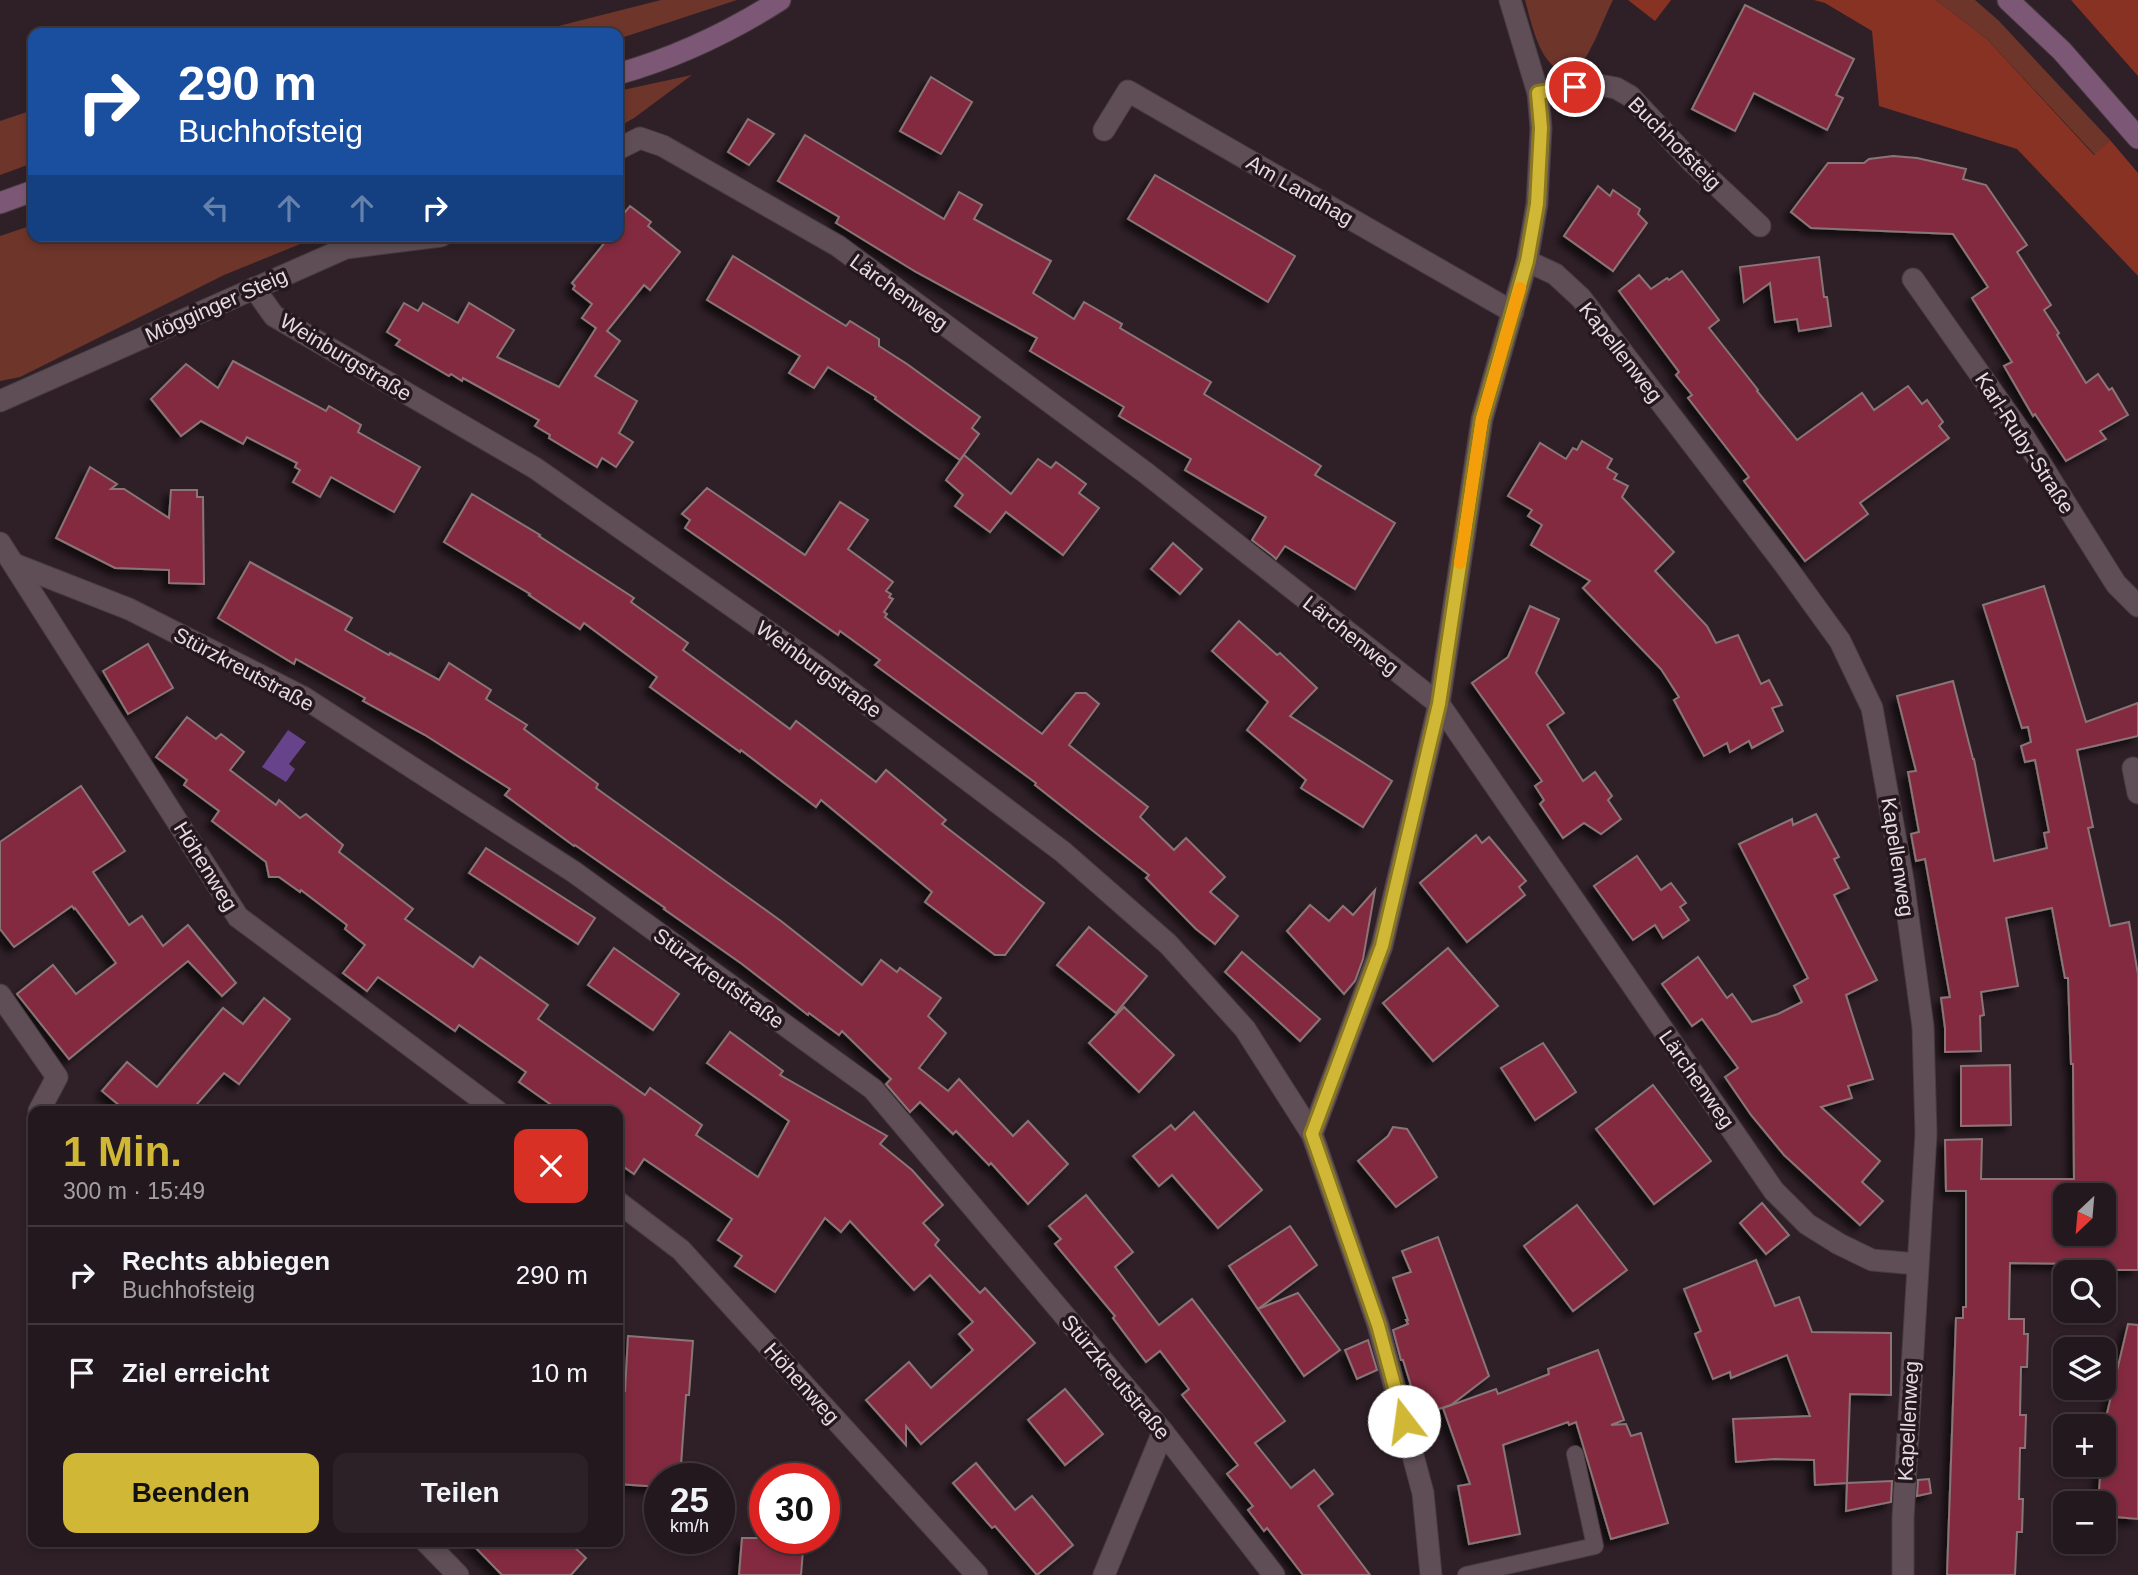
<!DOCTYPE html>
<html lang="de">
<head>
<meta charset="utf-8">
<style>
	:root { --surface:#23181d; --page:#2b2126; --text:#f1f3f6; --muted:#a3a0a4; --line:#40373b; --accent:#d1b736 }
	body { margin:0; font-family:Arial,sans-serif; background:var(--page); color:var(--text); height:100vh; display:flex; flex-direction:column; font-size:26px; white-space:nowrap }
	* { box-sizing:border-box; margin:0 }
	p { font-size:23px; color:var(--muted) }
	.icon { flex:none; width:38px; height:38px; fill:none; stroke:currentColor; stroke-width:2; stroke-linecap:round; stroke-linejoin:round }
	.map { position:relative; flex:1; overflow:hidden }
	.panel { position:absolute; left:28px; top:1106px; width:595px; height:441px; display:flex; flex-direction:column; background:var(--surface); border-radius:14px; box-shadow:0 4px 10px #0003,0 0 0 2px var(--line) }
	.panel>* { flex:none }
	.guide { position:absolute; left:28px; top:28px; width:595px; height:214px; border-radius:14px; box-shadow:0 4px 10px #0003,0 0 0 2px var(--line); background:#1a4fa0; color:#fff; overflow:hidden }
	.needle { width:46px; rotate:206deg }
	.buttons { position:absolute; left:2053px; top:1183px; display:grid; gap:14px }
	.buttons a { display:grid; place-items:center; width:63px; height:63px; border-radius:14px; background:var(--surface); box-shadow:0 4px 10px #0003,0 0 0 2px var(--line); font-size:35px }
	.speed { position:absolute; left:644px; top:1463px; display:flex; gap:14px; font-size:35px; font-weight:700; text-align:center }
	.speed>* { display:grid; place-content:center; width:91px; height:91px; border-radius:50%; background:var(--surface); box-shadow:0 4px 10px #0003,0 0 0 2px var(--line); line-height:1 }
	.speed small { font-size:18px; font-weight:400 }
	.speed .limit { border:10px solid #d22; background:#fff; color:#111 }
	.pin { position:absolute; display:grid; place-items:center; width:60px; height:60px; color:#fff; margin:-30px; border:4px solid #fff; border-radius:50%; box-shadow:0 2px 7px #0007 }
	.me { position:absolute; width:77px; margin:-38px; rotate:345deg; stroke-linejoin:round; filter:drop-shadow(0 0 5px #0008) }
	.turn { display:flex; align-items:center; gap:24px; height:147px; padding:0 35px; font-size:32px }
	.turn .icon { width:91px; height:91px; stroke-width:2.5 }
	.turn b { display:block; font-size:49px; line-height:60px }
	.lanes { display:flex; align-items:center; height:66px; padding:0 35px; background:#0003; justify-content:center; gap:35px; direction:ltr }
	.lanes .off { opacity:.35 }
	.round { display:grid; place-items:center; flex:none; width:74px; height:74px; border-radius:14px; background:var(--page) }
	.summary { display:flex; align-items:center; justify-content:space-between; height:119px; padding:0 35px }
	h1 { font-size:42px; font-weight:700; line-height:52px; color:var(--accent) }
	.primary-button { display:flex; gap:14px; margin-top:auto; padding:14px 35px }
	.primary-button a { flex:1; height:80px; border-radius:14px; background:var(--accent); color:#111; font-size:28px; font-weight:700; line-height:80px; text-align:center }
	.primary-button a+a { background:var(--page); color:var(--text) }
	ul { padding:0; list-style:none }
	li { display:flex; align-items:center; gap:21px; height:98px; padding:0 35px; border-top:2px solid var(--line) }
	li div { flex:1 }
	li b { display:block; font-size:26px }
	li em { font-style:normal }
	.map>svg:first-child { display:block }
	.green { fill:#6e352b }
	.forest { fill:#873223 }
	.water { fill:#67438c }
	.building { fill:#832b3f; stroke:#897577; stroke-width:2; fill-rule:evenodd; filter:url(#shadow) }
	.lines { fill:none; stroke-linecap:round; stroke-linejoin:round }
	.lane-casing { stroke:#483c42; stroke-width:18 }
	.street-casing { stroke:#483c42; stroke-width:23 }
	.secondary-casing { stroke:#483c42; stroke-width:23 }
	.lane { stroke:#5f4e56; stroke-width:16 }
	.street { stroke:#5f4e56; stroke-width:21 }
	.secondary { stroke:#7c5876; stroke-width:21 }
	.route-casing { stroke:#887723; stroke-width:18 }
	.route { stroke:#d1b736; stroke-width:12 }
	.slow { stroke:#f59e0b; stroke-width:12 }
	.labels { text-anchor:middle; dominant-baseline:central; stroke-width:7; stroke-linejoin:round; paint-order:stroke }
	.street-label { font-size:21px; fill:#e5dbe0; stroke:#25171e }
</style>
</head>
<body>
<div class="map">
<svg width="2138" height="1575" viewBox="0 0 2138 1575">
	<defs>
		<filter id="shadow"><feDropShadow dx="-6" dy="6" stdDeviation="3.5" flood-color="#0009"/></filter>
	</defs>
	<rect width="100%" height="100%" fill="#2f2027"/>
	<g class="green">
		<polygon points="661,0 737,0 618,39 618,33 531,33"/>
		<path d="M 1525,0 L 1613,0 C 1603,19 1592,54 1577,68 C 1572,71 1567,71 1561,70 C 1539,63 1531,21 1525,0 Z"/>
		<polygon points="1936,0 1975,0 1998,20 2110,140 2095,155 1987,39"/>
		<polygon points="692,75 634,118 618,127 618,91"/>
		<polygon points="33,110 33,163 0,175 0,121"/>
		<polygon points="33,225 33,236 320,236 224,275 20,377 0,381 0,236"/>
	</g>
	<g class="forest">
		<polygon points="1628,0 1671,0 1655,21"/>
		<polygon points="1814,0 1936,0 1987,39 2094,155 2110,140 2138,173 2138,276 2017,149 1879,106 1872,31 1825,3"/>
		<polygon points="2071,0 2138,0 2138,76"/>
	</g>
	<polygon class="water" points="288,730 306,742 289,764 295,769 286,782 262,767"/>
	<g class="building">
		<polygon points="1745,5 1854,59 1836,95 1843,98 1827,130 1754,93 1735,131 1692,109"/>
		<polygon points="931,77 972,102 941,154 900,131"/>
		<polygon points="748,119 774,134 749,165 728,152"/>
		<polygon points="805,135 944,219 959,192 982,205 974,219 1051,261 1033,293 1074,319 1084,302 1122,324 1120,328 1211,382 1204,394 1321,466 1315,475 1395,523 1355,589 1285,546 1276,559 1273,556 1252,540 1266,517 1185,470 1191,459 1119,416 1124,407 1030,351 1037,338 916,272 836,223 839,217 778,181"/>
		<polygon points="1893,156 1917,158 1966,169 1963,179 1986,185 2027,245 2017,252 2051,305 2044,310 2059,333 2057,335 2086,383 2098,374 2109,390 2112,388 2128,415 2100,431 2106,439 2066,461 2035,414 2033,416 2004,366 2012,362 1972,298 1988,287 1953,234 1811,228 1791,212 1828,163 1864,163 1869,159"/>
		<polygon points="1155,175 1295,256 1268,302 1128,219"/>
		<polygon points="1598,186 1610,196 1613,190 1640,209 1638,214 1647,223 1613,271 1564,236"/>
		<polygon points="630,206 651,222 648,226 680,252 650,290 644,285 607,331 620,341 595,376 637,401 619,433 633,442 616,467 602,458 597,467 549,438 550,435 535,426 539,420 463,378 462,381 451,374 449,376 396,345 400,340 387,332 404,303 418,311 423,303 458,323 469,303 514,330 497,357 559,387 596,328 582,318 592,304 573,289 575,286 572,283 610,236 618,236 618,220"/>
		<polygon points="733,256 846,326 850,321 879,339 879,346 907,364 980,417 972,428 979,434 960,460 875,399 876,397 828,367 814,388 789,373 800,356 707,300"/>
		<polygon points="1819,257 1824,297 1827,297 1831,326 1799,331 1797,319 1775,322 1770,283 1744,302 1740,267"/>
		<polygon points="1682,271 1719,320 1709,328 1758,390 1757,391 1797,440 1862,393 1874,410 1908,386 1922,404 1927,400 1943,422 1939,426 1949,438 1860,503 1868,514 1805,561 1744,481 1749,477 1688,398 1692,395 1676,375 1679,372 1619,291 1639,275 1651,289 1667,278 1669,280"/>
		<polygon points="233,361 326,411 329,406 361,425 358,432 420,467 394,512 331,477 320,497 293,482 300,470 295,467 297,463 247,437 243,444 201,421 181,436 151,399 186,364 218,388"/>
		<polygon points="1582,441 1612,459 1607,468 1617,474 1614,479 1628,486 1622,497 1674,552 1655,571 1707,626 1716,643 1738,635 1761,684 1769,680 1782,705 1772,708 1783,731 1752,748 1749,741 1730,752 1727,743 1704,756 1674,700 1679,697 1661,669 1583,588 1590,581 1531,545 1542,525 1528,516 1532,510 1508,496 1540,443 1566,459 1573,448 1577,450"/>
		<polygon points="964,455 1011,494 1038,459 1051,468 1056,462 1086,484 1079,493 1099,508 1063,555 1006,512 990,532 955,506 963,495 946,480"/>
		<polygon points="90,467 117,484 111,489 124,489 169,518 171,490 197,490 197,497 203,497 204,584 169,583 169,570 115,568 56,538"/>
		<polygon points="707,488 805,555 840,502 868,520 848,549 893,582 886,591 891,594 889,597 893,599 884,612 887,614 885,617 1042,734 1076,693 1086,693 1099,704 1069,745 1148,807 1140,817 1174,850 1186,838 1225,877 1210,892 1238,916 1215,944 1196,929 1146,878 1149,875 1035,785 1036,783 875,665 880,660 840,631 838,635 685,528 690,520 682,514"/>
		<polygon points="472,494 540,535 539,536 634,598 631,602 688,643 683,650 790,729 796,721 876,782 886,770 946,820 942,824 1044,903 1005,955 995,955 925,902 932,892 821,800 816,807 741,750 740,752 650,687 657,677 584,623 580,629 529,595 530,594 444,542"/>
		<polygon points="1173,543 1202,569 1180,594 1151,569"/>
		<polygon points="250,562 352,618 345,630 389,655 390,653 439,680 449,663 491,690 486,699 527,725 524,729 598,784 596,788 781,921 862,985 881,960 897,972 900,968 941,998 928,1016 946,1033 919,1068 948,1091 959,1079 1013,1136 1028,1121 1068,1164 1028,1204 991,1163 989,1165 956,1131 953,1134 920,1102 910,1112 886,1084 891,1079 842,1031 839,1035 809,1013 808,1015 742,964 664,909 665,908 575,845 574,846 505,795 510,789 425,735 363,701 365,698 296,659 294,664 218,618"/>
		<path d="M 2044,586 L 2086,722 L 2138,703 L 2138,736 L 2077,750 L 2093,827 L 2088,828 L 2110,926 L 2129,922 L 2138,974 L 2138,1270 L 2077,1270 L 2077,1264 L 2010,1263 L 2009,1319 L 2024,1319 L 2024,1334 L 2028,1334 L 2027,1367 L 2021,1367 L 2020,1415 L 2026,1415 L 2025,1448 L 2020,1448 L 2019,1499 L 2023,1499 L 2022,1532 L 2017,1532 L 2015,1575 L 1947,1575 L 1956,1318 L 1963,1318 L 1963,1307 L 1966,1307 L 1966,1191 L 1946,1191 L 1945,1140 L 1982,1139 L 1981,1179 L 2074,1179 L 2073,1064 L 2071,1064 L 2068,978 L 2065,978 L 2052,908 L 2006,918 L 2018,986 L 1981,992 L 1984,1015 L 1980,1016 L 1981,1051 L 1945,1052 L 1945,1028 L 1941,998 L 1950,997 L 1925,859 L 1916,861 L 1911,834 L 1919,832 L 1908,772 L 1916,771 L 1897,696 L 1953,681 L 1973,759 L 1974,759 L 1994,861 L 2047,848 L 2044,833 L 2049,832 L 2035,760 L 2025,762 L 2021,746 L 2031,742 L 2028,727 L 2022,728 L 1983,605 ZM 2065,1195 L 2104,1195 L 2104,1234 L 2065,1234 Z"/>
		<polygon points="1530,606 1559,619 1536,673 1564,713 1547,725 1583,781 1595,772 1612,796 1608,800 1621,819 1601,834 1584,823 1563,838 1540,804 1544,800 1535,786 1542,781 1472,683 1508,657"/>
		<polygon points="1239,621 1277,655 1280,653 1317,688 1290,716 1392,781 1363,827 1301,788 1306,780 1247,730 1268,702 1212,651"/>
		<polygon points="148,644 173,688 128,714 103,671"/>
		<polygon points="187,717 216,739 221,734 244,752 230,770 276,805 279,800 300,818 306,814 343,845 339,852 413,909 405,919 473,967 480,957 548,1005 538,1019 645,1095 650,1088 702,1125 696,1135 758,1177 789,1121 707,1063 730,1032 783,1071 780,1075 887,1136 880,1144 912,1170 943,1205 923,1223 939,1240 935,1245 980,1293 985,1288 1035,1343 921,1444 906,1426 906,1445 866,1400 909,1362 931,1388 973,1350 959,1334 973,1322 930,1275 914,1290 850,1221 841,1232 825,1218 775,1292 735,1266 742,1256 718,1240 732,1219 644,1159 634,1174 618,1163 618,1111 560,1111 519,1082 526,1072 459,1025 455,1031 378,977 367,991 343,973 365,945 345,929 347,925 301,890 300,892 279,877 269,877 266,862 212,821 219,811 184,785 187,780 156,757"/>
		<polygon points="81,786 125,851 93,872 129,925 142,916 163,946 188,925 236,983 222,996 188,961 69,1059 17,994 53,965 76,994 116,963 75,908 74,909 72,906 14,947 0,929 0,842"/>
		<polygon points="1816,814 1839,857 1834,859 1849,888 1834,895 1877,980 1846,995 1873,1079 1848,1086 1852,1098 1821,1107 1880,1161 1862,1182 1883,1201 1860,1225 1784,1155 1751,1115 1725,1077 1738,1068 1702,1019 1692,1026 1662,984 1698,957 1727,998 1732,994 1752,1022 1778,1014 1802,1002 1794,986 1808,978 1739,844 1792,819 1793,825"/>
		<polygon points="1476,835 1482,843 1489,837 1526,881 1519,887 1525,895 1467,942 1420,883"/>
		<polygon points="486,848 595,918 578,944 469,873"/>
		<polygon points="1637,856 1661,890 1671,883 1686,903 1680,907 1689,920 1663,938 1655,925 1633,940 1594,886"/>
		<polygon points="1375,890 1363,959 1355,981 1344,994 1287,931 1310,905 1329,921 1343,906 1353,915"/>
		<polygon points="1089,927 1147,976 1116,1013 1057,965"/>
		<polygon points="614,948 679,994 653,1030 588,985"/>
		<polygon points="1448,948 1498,1006 1433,1061 1383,1003"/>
		<polygon points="1242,952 1320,1019 1300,1041 1225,972"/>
		<polygon points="264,998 290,1019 239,1084 224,1073 191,1111 126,1111 102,1091 127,1062 157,1087 223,1008 243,1024"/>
		<polygon points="1124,1007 1174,1055 1139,1092 1089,1043"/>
		<polygon points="1543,1043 1576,1092 1535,1120 1501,1068"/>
		<polygon points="2010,1065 2011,1125 1961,1126 1961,1066"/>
		<polygon points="1653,1085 1711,1161 1654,1204 1596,1129"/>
		<polygon points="1194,1112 1262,1190 1218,1228 1172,1175 1159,1186 1133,1156 1171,1125 1175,1130"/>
		<polygon points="1393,1127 1407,1129 1437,1177 1396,1207 1358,1161 1388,1136"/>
		<polygon points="1086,1195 1133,1252 1115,1267 1159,1325 1192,1299 1285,1421 1255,1443 1291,1488 1314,1470 1333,1494 1318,1506 1370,1575 1303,1575 1267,1528 1264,1531 1248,1510 1253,1506 1227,1474 1238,1465 1182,1395 1189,1389 1160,1351 1146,1362 1113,1318 1115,1316 1055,1244 1061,1239 1049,1226"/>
		<polygon points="1762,1203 1789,1235 1766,1254 1740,1223"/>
		<polygon points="1577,1205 1627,1270 1573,1311 1524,1246"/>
		<polygon points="1290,1226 1317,1265 1258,1309 1229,1266"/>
		<polygon points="1438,1237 1489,1376 1451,1405 1420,1415 1403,1360 1401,1360 1393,1330 1408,1324 1406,1320 1408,1320 1393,1278 1411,1272 1402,1251"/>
		<polygon points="1756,1260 1775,1306 1799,1297 1812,1332 1891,1333 1891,1395 1850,1394 1847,1483 1815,1485 1814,1460 1774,1459 1736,1462 1733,1419 1810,1416 1787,1355 1731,1378 1730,1372 1713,1379 1695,1334 1701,1331 1684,1289"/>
		<polygon points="1298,1293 1340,1350 1304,1376 1258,1309"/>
		<polygon points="2128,1324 2138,1325 2138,1519 2104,1516 2104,1503 2098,1503 2101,1465 2104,1465 2104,1426"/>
		<polygon points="628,1336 693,1341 689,1395 686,1395 680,1479 660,1479 660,1487 618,1484 620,1391 625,1391"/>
		<polygon points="1368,1340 1377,1370 1357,1379 1345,1350"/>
		<polygon points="1598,1350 1624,1420 1611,1425 1626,1424 1631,1436 1641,1433 1668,1523 1611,1539 1576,1422 1569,1425 1568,1422 1503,1445 1520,1534 1469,1544 1458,1486 1470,1484 1443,1408 1496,1389 1498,1394 1549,1374 1548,1369"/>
		<polygon points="1065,1389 1103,1434 1065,1465 1028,1420"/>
		<polygon points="976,1463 1015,1510 1032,1496 1073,1545 1037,1575 995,1526 992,1528 953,1483"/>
		<polygon points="1929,1479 1931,1493 1917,1496 1918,1480"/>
		<polygon points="1892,1481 1891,1502 1846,1511 1847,1483"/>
		<polygon points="742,1538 804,1538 801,1575 739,1575"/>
		<polygon points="470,1542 569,1542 586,1558 571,1575 502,1575"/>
	</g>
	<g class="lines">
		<defs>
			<polyline id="lane" points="1466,1575 1595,1546 1575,1454"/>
			<g id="street">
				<polyline points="1538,93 1593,84 1616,88 1630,96 1691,161 1760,226"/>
				<polyline points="1104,130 1128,91 1513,312"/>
				<polyline points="618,149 640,138 663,146 838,246 1146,473 1439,704 1774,1191 1807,1224 1839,1244 1872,1260 1917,1264"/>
				<polyline points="1527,261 1555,274 1581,298 1785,565 1840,641 1872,708 1903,880 1923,1027 1926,1134 1903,1518 1903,1575"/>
				<polyline points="1913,279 2022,434 2116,584 2138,606"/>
				<polyline points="254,288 274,316 535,468 813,663 1063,852 1168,944 1245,1029 1312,1134"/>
				<polyline points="0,401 346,248 441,236"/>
				<polyline points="0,543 238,917 497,1111"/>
				<polyline points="14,564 129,609 303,697 574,872 873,1089 1163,1432 1274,1575"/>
				<polyline points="2133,768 2138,793"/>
				<polyline points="0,995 57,1077 39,1111"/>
				<polyline points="618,1202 681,1250 977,1575"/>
				<polyline points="426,1542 458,1575"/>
				<polyline points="1104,1575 1163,1432"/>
				<polyline points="1431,1575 1423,1493 1378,1325 1312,1134 1382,946 1439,704 1482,419 1527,261 1537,204 1541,128 1538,93 1510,0"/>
			</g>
			<g id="secondary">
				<polyline points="2008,0 2062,51 2138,138"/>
				<path d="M 618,74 C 674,58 730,32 780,0"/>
				<polyline points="0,203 33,191"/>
			</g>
		</defs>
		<use href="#lane" class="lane-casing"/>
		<use href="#street" class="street-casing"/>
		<use href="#secondary" class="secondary-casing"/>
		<use href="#lane" class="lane"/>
		<use href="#street" class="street"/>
		<use href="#secondary" class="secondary"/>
	</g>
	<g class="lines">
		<defs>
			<polyline id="route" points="1404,1421 1378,1325 1312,1134 1382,946 1439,704 1482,419 1527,261 1537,204 1541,128 1538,93 1575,87"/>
		</defs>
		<use href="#route" class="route-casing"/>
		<use href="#route" class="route"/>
		<polyline class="slow" points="1460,563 1482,419 1520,288"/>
	</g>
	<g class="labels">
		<g class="street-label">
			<text transform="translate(1675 143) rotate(45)">Buchhofsteig</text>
			<text transform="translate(1300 190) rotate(30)">Am Landhag</text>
			<text transform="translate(899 292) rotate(36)">Lärchenweg</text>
			<text transform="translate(216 305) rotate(-24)">Mögginger Steig</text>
			<text transform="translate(1621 352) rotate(52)">Kapellenweg</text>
			<text transform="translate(346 357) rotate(31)">Weinburgstraße</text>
			<text transform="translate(2025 443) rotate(57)">Karl-Ruby-Straße</text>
			<text transform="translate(1351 635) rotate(38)">Lärchenweg</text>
			<text transform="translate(244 669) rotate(28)">Stürzkreutstraße</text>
			<text transform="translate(819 669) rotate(36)">Weinburgstraße</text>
			<text transform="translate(1898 857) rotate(81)">Kapellenweg</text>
			<text transform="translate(206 866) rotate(58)">Höhenweg</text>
			<text transform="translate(719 978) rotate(36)">Stürzkreutstraße</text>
			<text transform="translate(1697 1079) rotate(55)">Lärchenweg</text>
			<text transform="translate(1116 1377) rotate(50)">Stürzkreutstraße</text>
			<text transform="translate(802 1383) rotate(48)">Höhenweg</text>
			<text transform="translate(1908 1421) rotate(-87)">Kapellenweg</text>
		</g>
	</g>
</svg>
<div class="buttons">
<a><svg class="needle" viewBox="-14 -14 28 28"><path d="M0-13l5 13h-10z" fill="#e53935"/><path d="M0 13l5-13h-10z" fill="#a3a0a4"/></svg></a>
<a><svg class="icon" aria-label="search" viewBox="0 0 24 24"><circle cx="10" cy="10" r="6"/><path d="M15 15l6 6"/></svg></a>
<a><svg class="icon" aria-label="layers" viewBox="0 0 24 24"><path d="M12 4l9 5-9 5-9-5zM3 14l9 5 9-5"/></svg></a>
<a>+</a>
<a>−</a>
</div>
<div class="speed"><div>25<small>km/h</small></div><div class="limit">30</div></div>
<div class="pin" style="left:1575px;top:87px;background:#d93025"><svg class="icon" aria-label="arrive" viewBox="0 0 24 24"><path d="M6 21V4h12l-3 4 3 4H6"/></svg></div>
<svg class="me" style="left:1404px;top:1421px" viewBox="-20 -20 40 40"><circle r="19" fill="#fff"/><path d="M0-13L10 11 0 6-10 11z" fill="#d1b736"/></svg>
<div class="guide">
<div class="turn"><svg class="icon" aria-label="right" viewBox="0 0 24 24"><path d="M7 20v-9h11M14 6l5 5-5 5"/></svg><div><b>290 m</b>Buchhofsteig</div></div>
<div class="lanes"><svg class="icon off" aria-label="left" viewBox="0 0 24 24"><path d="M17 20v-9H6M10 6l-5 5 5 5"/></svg><svg class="icon off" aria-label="ahead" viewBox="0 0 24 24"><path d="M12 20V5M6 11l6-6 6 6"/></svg><svg class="icon off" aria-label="ahead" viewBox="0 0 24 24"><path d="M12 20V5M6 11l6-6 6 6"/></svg><svg class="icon" aria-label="right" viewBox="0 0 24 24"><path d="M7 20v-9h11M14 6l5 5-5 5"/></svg></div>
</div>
<section class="panel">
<div class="summary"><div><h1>1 Min.</h1><p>300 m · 15:49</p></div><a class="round" style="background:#d93025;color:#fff"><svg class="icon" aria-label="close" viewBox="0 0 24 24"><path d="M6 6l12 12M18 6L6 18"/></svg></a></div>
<ul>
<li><svg class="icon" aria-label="right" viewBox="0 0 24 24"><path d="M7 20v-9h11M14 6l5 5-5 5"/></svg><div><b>Rechts abbiegen</b><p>Buchhofsteig</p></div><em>290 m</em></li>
<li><svg class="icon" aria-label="arrive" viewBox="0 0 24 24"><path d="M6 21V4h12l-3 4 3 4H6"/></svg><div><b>Ziel erreicht</b></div><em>10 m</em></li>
</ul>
<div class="primary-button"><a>Beenden</a><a>Teilen</a></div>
</section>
</div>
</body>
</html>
